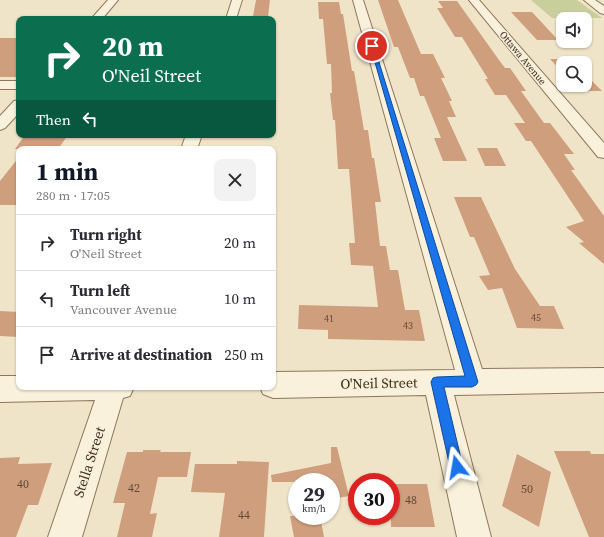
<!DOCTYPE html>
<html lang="en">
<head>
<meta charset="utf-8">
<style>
	:root { --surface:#fff; --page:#f2f2f3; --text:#2b2b33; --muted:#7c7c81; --line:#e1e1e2; --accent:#111827 }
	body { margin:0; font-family:"Source Serif 4",serif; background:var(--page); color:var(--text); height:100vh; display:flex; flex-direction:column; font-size:15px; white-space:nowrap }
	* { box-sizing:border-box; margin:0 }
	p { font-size:13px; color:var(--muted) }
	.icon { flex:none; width:22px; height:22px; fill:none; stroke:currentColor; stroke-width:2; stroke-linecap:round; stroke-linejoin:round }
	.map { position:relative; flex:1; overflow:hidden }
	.side { position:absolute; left:16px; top:146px; width:260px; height:244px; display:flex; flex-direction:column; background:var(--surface); border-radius:8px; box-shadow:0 1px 3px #0004 }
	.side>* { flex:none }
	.guide { position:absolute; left:16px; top:16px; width:260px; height:122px; border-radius:8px; box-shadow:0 1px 3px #0004; background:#0b6e4f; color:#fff; overflow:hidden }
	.fabs { position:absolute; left:556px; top:12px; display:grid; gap:8px }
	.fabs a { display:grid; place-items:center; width:36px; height:36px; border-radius:8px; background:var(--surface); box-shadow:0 1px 3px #0004; font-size:20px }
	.speed { position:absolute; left:288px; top:473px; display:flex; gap:8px; font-size:20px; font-weight:700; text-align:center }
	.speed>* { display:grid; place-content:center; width:52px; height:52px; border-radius:50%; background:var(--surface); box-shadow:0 1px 3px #0004; line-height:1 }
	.speed small { font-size:10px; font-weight:400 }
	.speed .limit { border:6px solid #d22; background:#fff; color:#111 }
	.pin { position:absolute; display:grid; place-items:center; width:34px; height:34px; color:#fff; margin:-17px; border:2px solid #fff; border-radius:50%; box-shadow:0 1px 4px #0007 }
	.me { position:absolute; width:44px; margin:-22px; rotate:346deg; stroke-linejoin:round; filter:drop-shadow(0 0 3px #0008) }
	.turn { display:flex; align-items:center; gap:14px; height:84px; padding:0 20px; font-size:18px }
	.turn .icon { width:52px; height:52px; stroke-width:2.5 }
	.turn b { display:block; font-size:28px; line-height:34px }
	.then { display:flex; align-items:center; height:38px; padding:0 20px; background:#0003; gap:8px; font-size:15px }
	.round { display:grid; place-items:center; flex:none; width:42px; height:42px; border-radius:8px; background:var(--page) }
	.head { display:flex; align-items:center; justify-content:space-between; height:68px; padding:0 20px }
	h1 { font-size:24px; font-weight:700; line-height:30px; color:var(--accent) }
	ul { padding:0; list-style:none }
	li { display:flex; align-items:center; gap:12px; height:56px; padding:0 20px; border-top:1px solid var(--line) }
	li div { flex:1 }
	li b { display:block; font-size:15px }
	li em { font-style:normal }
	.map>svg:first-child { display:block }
	.green { fill:#c9cf9b }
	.building { fill:#cf9f7d }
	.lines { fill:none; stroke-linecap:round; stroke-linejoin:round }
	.minor-casing { stroke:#8d765c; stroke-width:2 }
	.minor { fill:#faf1dc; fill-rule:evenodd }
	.route { fill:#1a73e8; stroke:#114b97 }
	.labels { text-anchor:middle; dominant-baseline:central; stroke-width:3; stroke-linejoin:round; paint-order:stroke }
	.far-street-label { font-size:10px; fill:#3d2e20; stroke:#f7eed8 }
	.number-label { font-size:10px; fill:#624a37 }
	.near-number-label { font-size:12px; fill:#624a37 }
	.near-street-label { font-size:14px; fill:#3d2e20; stroke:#f7eed8 }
</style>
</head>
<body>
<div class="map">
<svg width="604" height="537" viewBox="0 0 604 537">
	<rect width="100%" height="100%" fill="#f0e4c8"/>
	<polygon class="green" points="531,0 577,0 602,18 552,18"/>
	<g class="building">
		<polygon points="256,0 270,0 268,17 253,16"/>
		<polygon points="378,0 398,0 421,54 433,54 445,78 441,78 452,101 449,101 456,117 447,117 467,161 443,161 434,138 441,138 424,96 420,96 414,78 410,78 398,47 394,47"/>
		<polygon points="438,1 457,1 499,60 505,68 510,68 526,91 521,91 544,123 550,123 574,154 564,154 575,170 571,170 604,216 604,264 579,243 584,242 566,227 584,221 531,141 526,141 514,123 525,123 506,95 495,95 485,79 488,79 462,37 455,37 437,8 443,8"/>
		<polygon points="318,2 339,2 341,14 343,14 352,71 354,71 364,130 368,130 372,158 374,158 381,202 375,202 380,246 386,246 390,270 398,270 405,310 419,310 425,341 328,339 328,330 298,329 299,305 378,307 373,266 351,265 349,243 355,243 349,169 338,169 335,120 333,120 330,93 332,93 331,64 327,64 323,19 319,19"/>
		<polygon points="511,12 532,12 558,40 537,40"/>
		<rect x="0" y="38" width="19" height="39"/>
		<polygon points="550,59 571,59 574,63 563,63 563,73"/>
		<polygon points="585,74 602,91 580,91 574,85 585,85"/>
		<polygon points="25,135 68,135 58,149 15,149"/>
		<polygon points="477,148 497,148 506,166 485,166"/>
		<polygon points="19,157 19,205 0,205 0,181"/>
		<polygon points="454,197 481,197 515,269 540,306 554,306 564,329 517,328 502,288 488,290 479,276 490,275 474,237 470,237"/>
		<polygon points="0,311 19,312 19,337 0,336"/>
		<polygon points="331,447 337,447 349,496 331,499 331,482 272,482 271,475 331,463"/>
		<polygon points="143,450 161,450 160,452 191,452 187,477 158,477 150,514 157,513 152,537 117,537 125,503 113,503 127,452 143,452"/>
		<polygon points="554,451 590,451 591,454 604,454 604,537 589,537"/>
		<polygon points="517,454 551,472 539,527 502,506"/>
		<polygon points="20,457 18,464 52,463 38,505 28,505 16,537 0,537 0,458"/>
		<polygon points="237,461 269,462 264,537 219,537 225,493 191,492 195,464 237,464"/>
		<polygon points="391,484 427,484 435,527 391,527"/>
		<polygon points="290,516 320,516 324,537 294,537"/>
	</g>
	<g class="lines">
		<defs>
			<g id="minor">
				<polygon points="108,0 118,0 102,19 91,19"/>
				<polygon points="232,0 242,0 236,19 226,19"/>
				<polygon points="353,0 363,0 482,369 604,368 604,392 454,395 491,537 457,537 426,395 273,398 263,394 260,387 273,387 273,372 455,370"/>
				<polygon points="469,0 479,0 604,143 604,158 598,157"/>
				<polygon points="584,0 595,0 604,6 604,14 600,13"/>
				<rect x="0" y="81" width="19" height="8"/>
				<polygon points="19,100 19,113 5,128 0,130 0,116 14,101"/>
				<polygon points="186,135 202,135 197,149 181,149"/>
				<polygon points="0,376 19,376 19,387 134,387 130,396 123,398 82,537 48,537 95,400 0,402"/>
			</g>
		</defs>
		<use href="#minor" class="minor-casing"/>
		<use href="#minor" class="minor"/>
	</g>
	<polygon class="route" points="370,45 374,46 478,382 476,385 472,387 444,387 463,467 461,471 457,473 452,471 450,467 431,382 433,378 437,377 465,376"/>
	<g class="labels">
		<g class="far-street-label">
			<text transform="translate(523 58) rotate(50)">Ottawa Avenue</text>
		</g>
		<g class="number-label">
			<text x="536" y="317">45</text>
			<text x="329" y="318">41</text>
			<text x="408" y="325">43</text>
		</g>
		<g class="near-number-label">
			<text x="23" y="484">40</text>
			<text x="134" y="488">42</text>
			<text x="527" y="489">50</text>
			<text x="411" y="500">48</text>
			<text x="244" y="515">44</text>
		</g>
		<g class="near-street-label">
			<text transform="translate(379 383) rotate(-1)">O'Neil Street</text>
			<text transform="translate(89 462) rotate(-72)">Stella Street</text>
		</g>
	</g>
</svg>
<div class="fabs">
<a><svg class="icon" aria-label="sound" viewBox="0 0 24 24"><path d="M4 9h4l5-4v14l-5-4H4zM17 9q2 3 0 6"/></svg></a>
<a><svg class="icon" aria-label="search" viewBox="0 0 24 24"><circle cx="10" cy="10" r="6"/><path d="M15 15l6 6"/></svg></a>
</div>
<div class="speed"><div>29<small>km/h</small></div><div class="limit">30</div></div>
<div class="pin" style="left:372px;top:46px;background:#d93025"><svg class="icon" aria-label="arrive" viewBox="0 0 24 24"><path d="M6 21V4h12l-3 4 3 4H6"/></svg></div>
<svg class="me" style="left:457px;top:467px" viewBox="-20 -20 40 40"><path d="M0-17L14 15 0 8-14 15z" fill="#1a73e8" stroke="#fff" stroke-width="4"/></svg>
<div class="guide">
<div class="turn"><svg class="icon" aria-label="right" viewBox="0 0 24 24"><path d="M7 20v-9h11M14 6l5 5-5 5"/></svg><div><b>20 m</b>O'Neil Street</div></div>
<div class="then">Then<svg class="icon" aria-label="left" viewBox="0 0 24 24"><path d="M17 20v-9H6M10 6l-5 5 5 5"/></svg></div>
</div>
<section class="side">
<div class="head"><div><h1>1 min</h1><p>280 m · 17:05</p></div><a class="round"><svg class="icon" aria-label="close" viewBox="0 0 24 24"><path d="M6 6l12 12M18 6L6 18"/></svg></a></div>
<ul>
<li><svg class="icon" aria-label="right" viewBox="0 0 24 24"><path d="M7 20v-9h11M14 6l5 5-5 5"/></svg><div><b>Turn right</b><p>O'Neil Street</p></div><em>20 m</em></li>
<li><svg class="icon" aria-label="left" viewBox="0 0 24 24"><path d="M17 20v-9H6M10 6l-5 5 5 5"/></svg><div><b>Turn left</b><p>Vancouver Avenue</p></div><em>10 m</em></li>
<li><svg class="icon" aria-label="arrive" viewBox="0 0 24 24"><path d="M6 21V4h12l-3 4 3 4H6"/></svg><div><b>Arrive at destination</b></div><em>250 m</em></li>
</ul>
</section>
</div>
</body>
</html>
